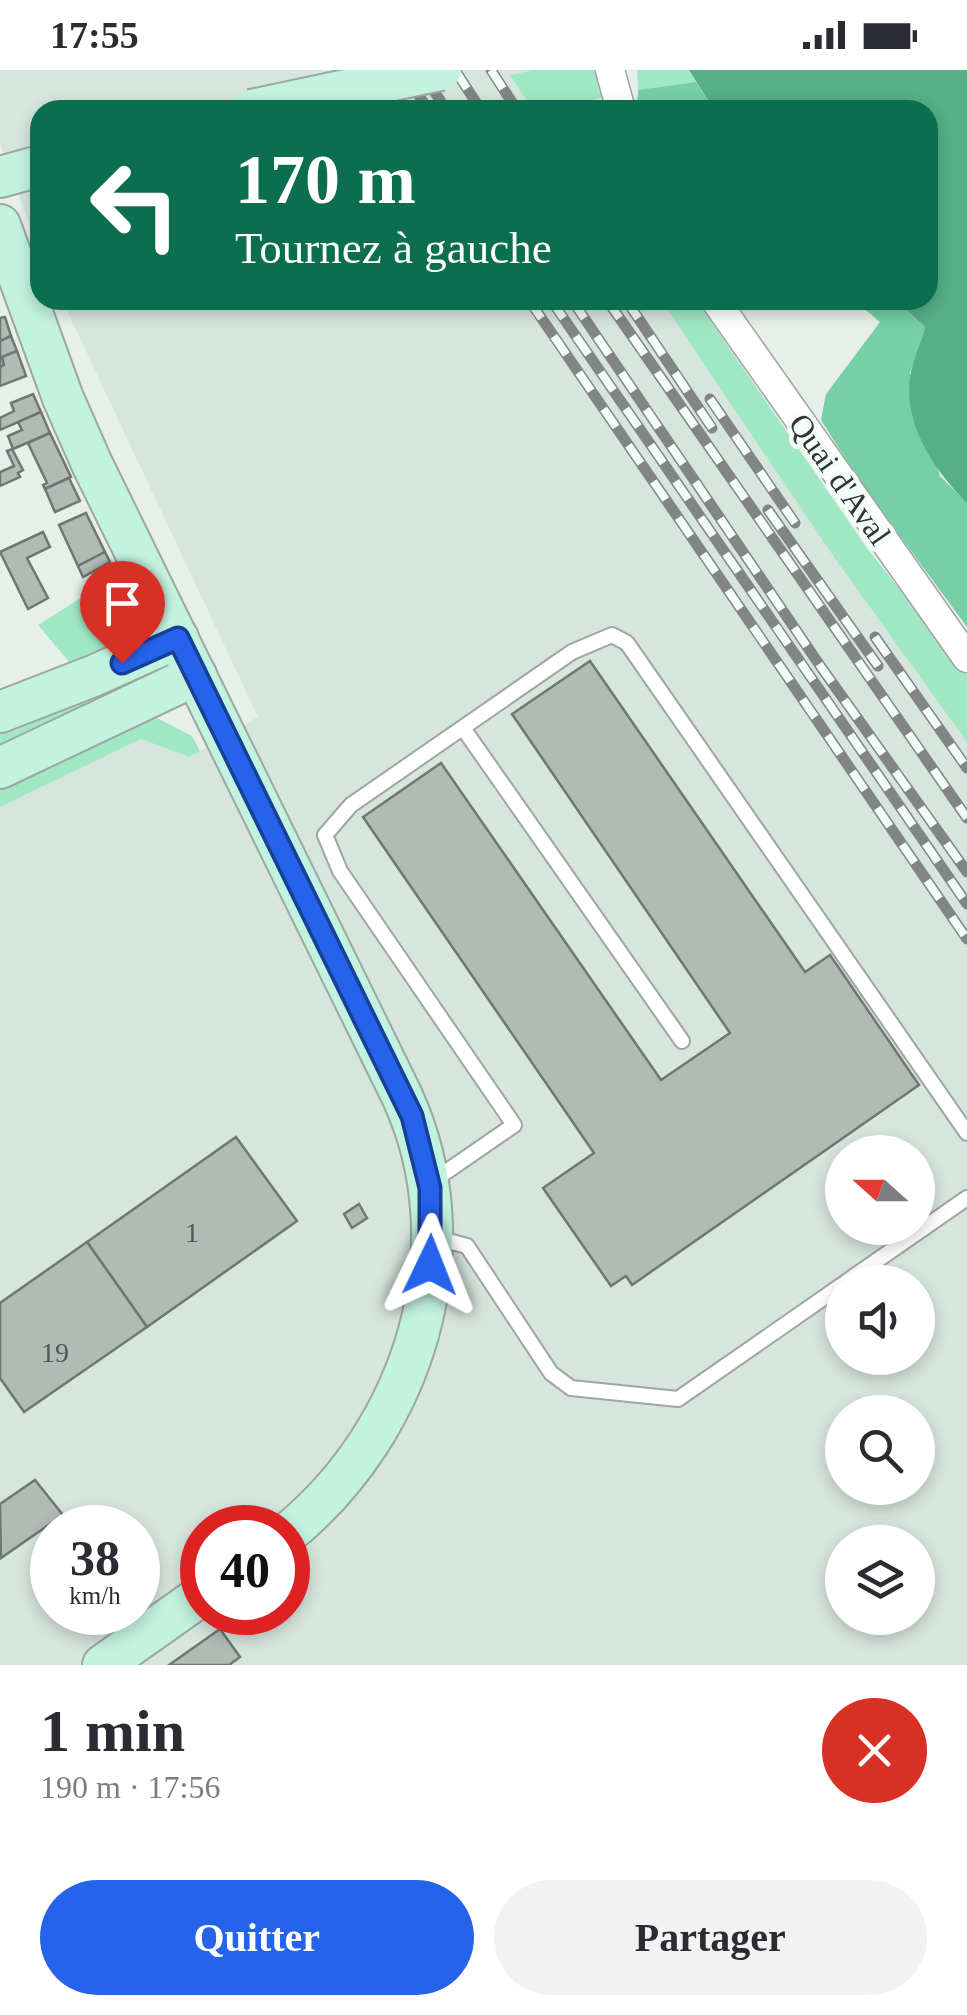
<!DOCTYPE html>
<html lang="fr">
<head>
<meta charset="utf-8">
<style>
	:root { --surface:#fff; --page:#f2f2f3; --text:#2b2b33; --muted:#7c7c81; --accent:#2563eb }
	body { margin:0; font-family:"Times New Roman",serif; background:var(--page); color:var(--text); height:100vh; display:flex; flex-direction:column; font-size:38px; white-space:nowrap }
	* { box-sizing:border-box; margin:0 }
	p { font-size:32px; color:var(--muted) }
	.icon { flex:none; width:55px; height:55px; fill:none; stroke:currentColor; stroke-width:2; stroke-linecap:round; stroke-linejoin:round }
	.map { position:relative; height:1595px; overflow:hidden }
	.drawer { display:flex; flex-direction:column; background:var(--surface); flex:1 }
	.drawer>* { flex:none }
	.guide { position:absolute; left:30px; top:30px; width:908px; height:210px; border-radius:30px; box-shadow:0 5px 15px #0003; background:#0b6e4f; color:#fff; overflow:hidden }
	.needle { width:65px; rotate:291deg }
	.buttons { position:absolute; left:825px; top:1065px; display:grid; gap:20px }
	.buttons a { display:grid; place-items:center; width:110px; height:110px; border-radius:50%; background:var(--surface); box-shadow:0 5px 15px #0003; font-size:50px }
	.speed { position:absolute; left:30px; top:1435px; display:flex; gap:20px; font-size:50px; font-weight:700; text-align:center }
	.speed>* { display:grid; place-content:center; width:130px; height:130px; border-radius:50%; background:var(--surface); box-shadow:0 5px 15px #0003; line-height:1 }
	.speed small { font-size:25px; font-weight:400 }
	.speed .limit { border:15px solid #d22; background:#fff; color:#111 }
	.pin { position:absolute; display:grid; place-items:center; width:85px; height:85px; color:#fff; margin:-102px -42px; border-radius:50% 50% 50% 0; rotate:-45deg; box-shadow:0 0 10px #0007 }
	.pin .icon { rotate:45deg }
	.me { position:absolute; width:110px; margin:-55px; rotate:2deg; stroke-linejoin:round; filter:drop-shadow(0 0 8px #0008) }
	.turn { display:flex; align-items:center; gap:35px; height:210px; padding:0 40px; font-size:45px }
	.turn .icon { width:130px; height:130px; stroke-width:2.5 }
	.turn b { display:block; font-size:70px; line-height:85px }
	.round { display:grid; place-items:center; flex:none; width:105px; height:105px; border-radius:52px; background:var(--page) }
	.headline { display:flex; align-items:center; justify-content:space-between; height:170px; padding:0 40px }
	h1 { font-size:60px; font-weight:600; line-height:75px }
	.action { display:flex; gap:20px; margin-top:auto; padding:20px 40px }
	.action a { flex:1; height:115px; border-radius:60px; background:var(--accent); color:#fff; font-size:40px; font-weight:600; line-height:115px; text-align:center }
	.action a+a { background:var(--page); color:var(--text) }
	.status { display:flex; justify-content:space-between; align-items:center; height:70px; padding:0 50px; background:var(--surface); direction:ltr }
	.status svg { height:28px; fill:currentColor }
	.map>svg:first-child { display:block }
	.built { fill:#d6e5dd; fill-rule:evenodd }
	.green { fill:#a0e8c4 }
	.forest { fill:#76cfa6 }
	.water { fill:#55af87 }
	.building { fill:#b2bab6; stroke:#6f7773; stroke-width:2.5 }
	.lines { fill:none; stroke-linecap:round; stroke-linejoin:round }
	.lane-casing { stroke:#9ea6a2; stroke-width:18 }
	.street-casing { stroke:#9ea6a2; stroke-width:31 }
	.secondary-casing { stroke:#9ea6a2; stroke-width:44 }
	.lane { stroke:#fff; stroke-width:14 }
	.street { stroke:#fff; stroke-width:28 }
	.secondary { stroke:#c2f2e0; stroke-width:40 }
	.rail-casing { stroke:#818684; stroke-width:11 }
	.rail { stroke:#f4fcf8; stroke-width:8; stroke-dasharray:22; stroke-linecap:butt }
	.secondary-bridge-casing { stroke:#9ea6a2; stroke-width:44; stroke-linecap:butt }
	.secondary-bridge { stroke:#c2f2e0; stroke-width:40 }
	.route-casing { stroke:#184099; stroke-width:25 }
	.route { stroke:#2563eb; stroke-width:18 }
	.labels { text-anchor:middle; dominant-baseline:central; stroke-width:9; stroke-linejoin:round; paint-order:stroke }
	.number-label { font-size:28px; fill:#525654 }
	.street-label { font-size:32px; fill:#323534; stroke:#f4fcf8 }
</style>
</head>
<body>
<div class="status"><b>17:55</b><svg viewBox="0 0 49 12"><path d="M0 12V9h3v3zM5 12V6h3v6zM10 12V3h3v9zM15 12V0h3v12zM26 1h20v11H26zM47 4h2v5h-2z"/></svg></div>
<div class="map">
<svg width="967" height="1595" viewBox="0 0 967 1595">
	<rect width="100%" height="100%" fill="#e7efea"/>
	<g class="built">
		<polygon points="0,0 536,0 564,40 40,40 40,184 0,73"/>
		<path d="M 62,230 L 696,230 L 967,623 L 967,1595 L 0,1595 L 0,737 L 141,669 L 189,687 L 258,647 ZM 842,1082 L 918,1082 L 918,1158 L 842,1158 ZM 842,1212 L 918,1212 L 918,1288 L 842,1288 ZM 842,1342 L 918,1342 L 918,1418 L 842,1418 ZM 52,1458 L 138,1458 L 138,1542 L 52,1542 ZM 202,1458 L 288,1458 L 288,1542 L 202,1542 ZM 842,1472 L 918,1472 L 918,1548 L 842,1548 Z"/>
	</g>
	<g class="green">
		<polygon points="534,0 600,0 607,26 564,40 533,40 510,5"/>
		<polygon points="637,0 689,0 696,12 638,20"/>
		<polygon points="661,230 696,230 866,477 967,604 967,672 836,490"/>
		<polygon points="117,505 137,536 109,579 76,600 38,555"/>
		<polygon points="112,619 118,622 0,684 0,661"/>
		<polygon points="155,647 192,666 200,681 189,687 141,669 0,737 0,719 139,651"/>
	</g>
	<g class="forest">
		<polygon points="696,12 714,40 637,40 638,20"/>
		<polygon points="854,230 896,230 925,257 910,303 940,406 967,433 967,557 859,410 821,350 826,324 880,252"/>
	</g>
	<path class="water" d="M 689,0 L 967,0 L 967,433 C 934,400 901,352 911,302 C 914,287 921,272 925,257 L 896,230 L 928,230 L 928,40 L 714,40 Z"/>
	<g class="building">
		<polygon points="5,247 11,266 0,271 0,248"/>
		<polygon points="11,266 17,281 2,287 4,295 0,297 0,271"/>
		<polygon points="17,281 26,306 0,316 0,297 4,295 2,287"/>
		<polygon points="33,324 41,342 0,360 0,348 14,341 11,333"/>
		<polygon points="41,342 50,363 13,379 8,366 22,360 18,352"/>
		<polygon points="50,363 71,407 45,419 43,415 47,413 28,373"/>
		<polygon points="12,379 23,400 18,403 20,407 0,416 0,402 14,396 7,381"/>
		<polygon points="69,408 80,431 55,442 45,419"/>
		<polygon points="86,443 105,482 78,496 59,455"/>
		<polygon points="43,462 50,477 27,488 48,528 28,539 0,482"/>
		<polygon points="105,482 110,492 83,507 78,496"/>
		<polygon points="590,591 805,902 830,885 919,1015 632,1215 626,1206 611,1216 543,1118 594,1083 363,747 441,693 661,1010 730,963 512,644"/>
		<polygon points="236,1067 297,1151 147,1257 87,1172"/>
		<polygon points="359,1134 367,1148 352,1158 344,1144"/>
		<polygon points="87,1172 147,1257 24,1342 0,1308 0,1233"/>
		<polygon points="35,1410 63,1445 1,1488 0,1434"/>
		<polygon points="220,1559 240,1587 229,1595 169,1595"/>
	</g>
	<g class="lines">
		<defs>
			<g id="lane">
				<polyline points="463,658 682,971"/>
				<polyline points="430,1113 514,1055 340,801 325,765 351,735 572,582 612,565 627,573 967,1063"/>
				<polyline points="437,1168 467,1176 551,1303 571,1318 678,1329 842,1215"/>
				<polyline points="846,1212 967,1128"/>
			</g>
			<g id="street">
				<polyline points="610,0 621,40"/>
				<polyline points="715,230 967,588"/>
			</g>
			<g id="secondary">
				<polyline points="0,107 40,96"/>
				<path d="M 0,155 L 63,328 L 92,394 L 402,1026 C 472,1178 414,1360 288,1463"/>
				<polyline points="0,642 93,606 178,568"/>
				<polyline points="0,698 196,605"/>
				<polyline points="103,1595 202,1525"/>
			</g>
		</defs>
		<use href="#lane" class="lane-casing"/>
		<use href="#street" class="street-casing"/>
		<use href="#secondary" class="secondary-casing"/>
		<use href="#lane" class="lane"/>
		<use href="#street" class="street"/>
		<use href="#secondary" class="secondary"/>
		<defs>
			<g id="rail">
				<polyline points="380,0 405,40"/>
				<polyline points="403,0 428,40"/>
				<polyline points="421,0 446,40"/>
				<polyline points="455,0 481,40"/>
				<polyline points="491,0 517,40"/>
				<polyline points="529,230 967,869"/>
				<polyline points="551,230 967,834"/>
				<polyline points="572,230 821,597 967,802"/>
				<polyline points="607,230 967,748"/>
				<polyline points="626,230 712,358"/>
				<polyline points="710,329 795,453"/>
				<polyline points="768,440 878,596"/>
				<polyline points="875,567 967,698"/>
			</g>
		</defs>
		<use href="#rail" class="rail-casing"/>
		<use href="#rail" class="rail"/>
		<defs>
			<polyline id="secondary-bridge" points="251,40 441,0"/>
		</defs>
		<use href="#secondary-bridge" class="secondary-bridge-casing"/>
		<use href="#secondary-bridge" class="secondary-bridge"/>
	</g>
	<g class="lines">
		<defs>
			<polyline id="route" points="122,593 178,568 412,1046 430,1118 430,1195"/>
		</defs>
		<use href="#route" class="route-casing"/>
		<use href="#route" class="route"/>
	</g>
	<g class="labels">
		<g class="number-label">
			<text x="192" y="1162">1</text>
			<text x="55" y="1282">19</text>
		</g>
		<g class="street-label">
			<text transform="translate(840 409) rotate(55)">Quai d'Aval</text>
		</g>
	</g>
</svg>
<div class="buttons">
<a><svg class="needle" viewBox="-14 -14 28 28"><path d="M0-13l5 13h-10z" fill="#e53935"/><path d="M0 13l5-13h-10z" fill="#7c7c81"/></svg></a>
<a><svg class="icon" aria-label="sound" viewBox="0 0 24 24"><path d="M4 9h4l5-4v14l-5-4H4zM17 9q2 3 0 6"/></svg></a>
<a><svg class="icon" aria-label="search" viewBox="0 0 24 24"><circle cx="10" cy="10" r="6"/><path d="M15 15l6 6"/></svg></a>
<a><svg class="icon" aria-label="layers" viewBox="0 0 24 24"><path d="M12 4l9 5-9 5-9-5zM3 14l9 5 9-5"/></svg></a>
</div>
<div class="speed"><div>38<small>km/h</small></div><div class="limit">40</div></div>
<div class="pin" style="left:122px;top:593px;background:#d93025"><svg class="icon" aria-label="arrive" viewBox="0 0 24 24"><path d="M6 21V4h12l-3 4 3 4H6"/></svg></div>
<svg class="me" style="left:430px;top:1195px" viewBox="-20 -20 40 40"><path d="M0-17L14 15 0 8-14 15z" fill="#2563eb" stroke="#fff" stroke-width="4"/></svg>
<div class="guide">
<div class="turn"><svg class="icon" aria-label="left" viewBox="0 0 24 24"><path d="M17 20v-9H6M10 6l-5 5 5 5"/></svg><div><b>170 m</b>Tournez à gauche</div></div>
</div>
</div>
<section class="drawer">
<div class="headline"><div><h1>1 min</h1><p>190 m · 17:56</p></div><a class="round" style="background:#d93025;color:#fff"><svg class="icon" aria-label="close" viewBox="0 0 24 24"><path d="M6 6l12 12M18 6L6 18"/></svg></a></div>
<div class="action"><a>Quitter</a><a>Partager</a></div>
</section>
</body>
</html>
